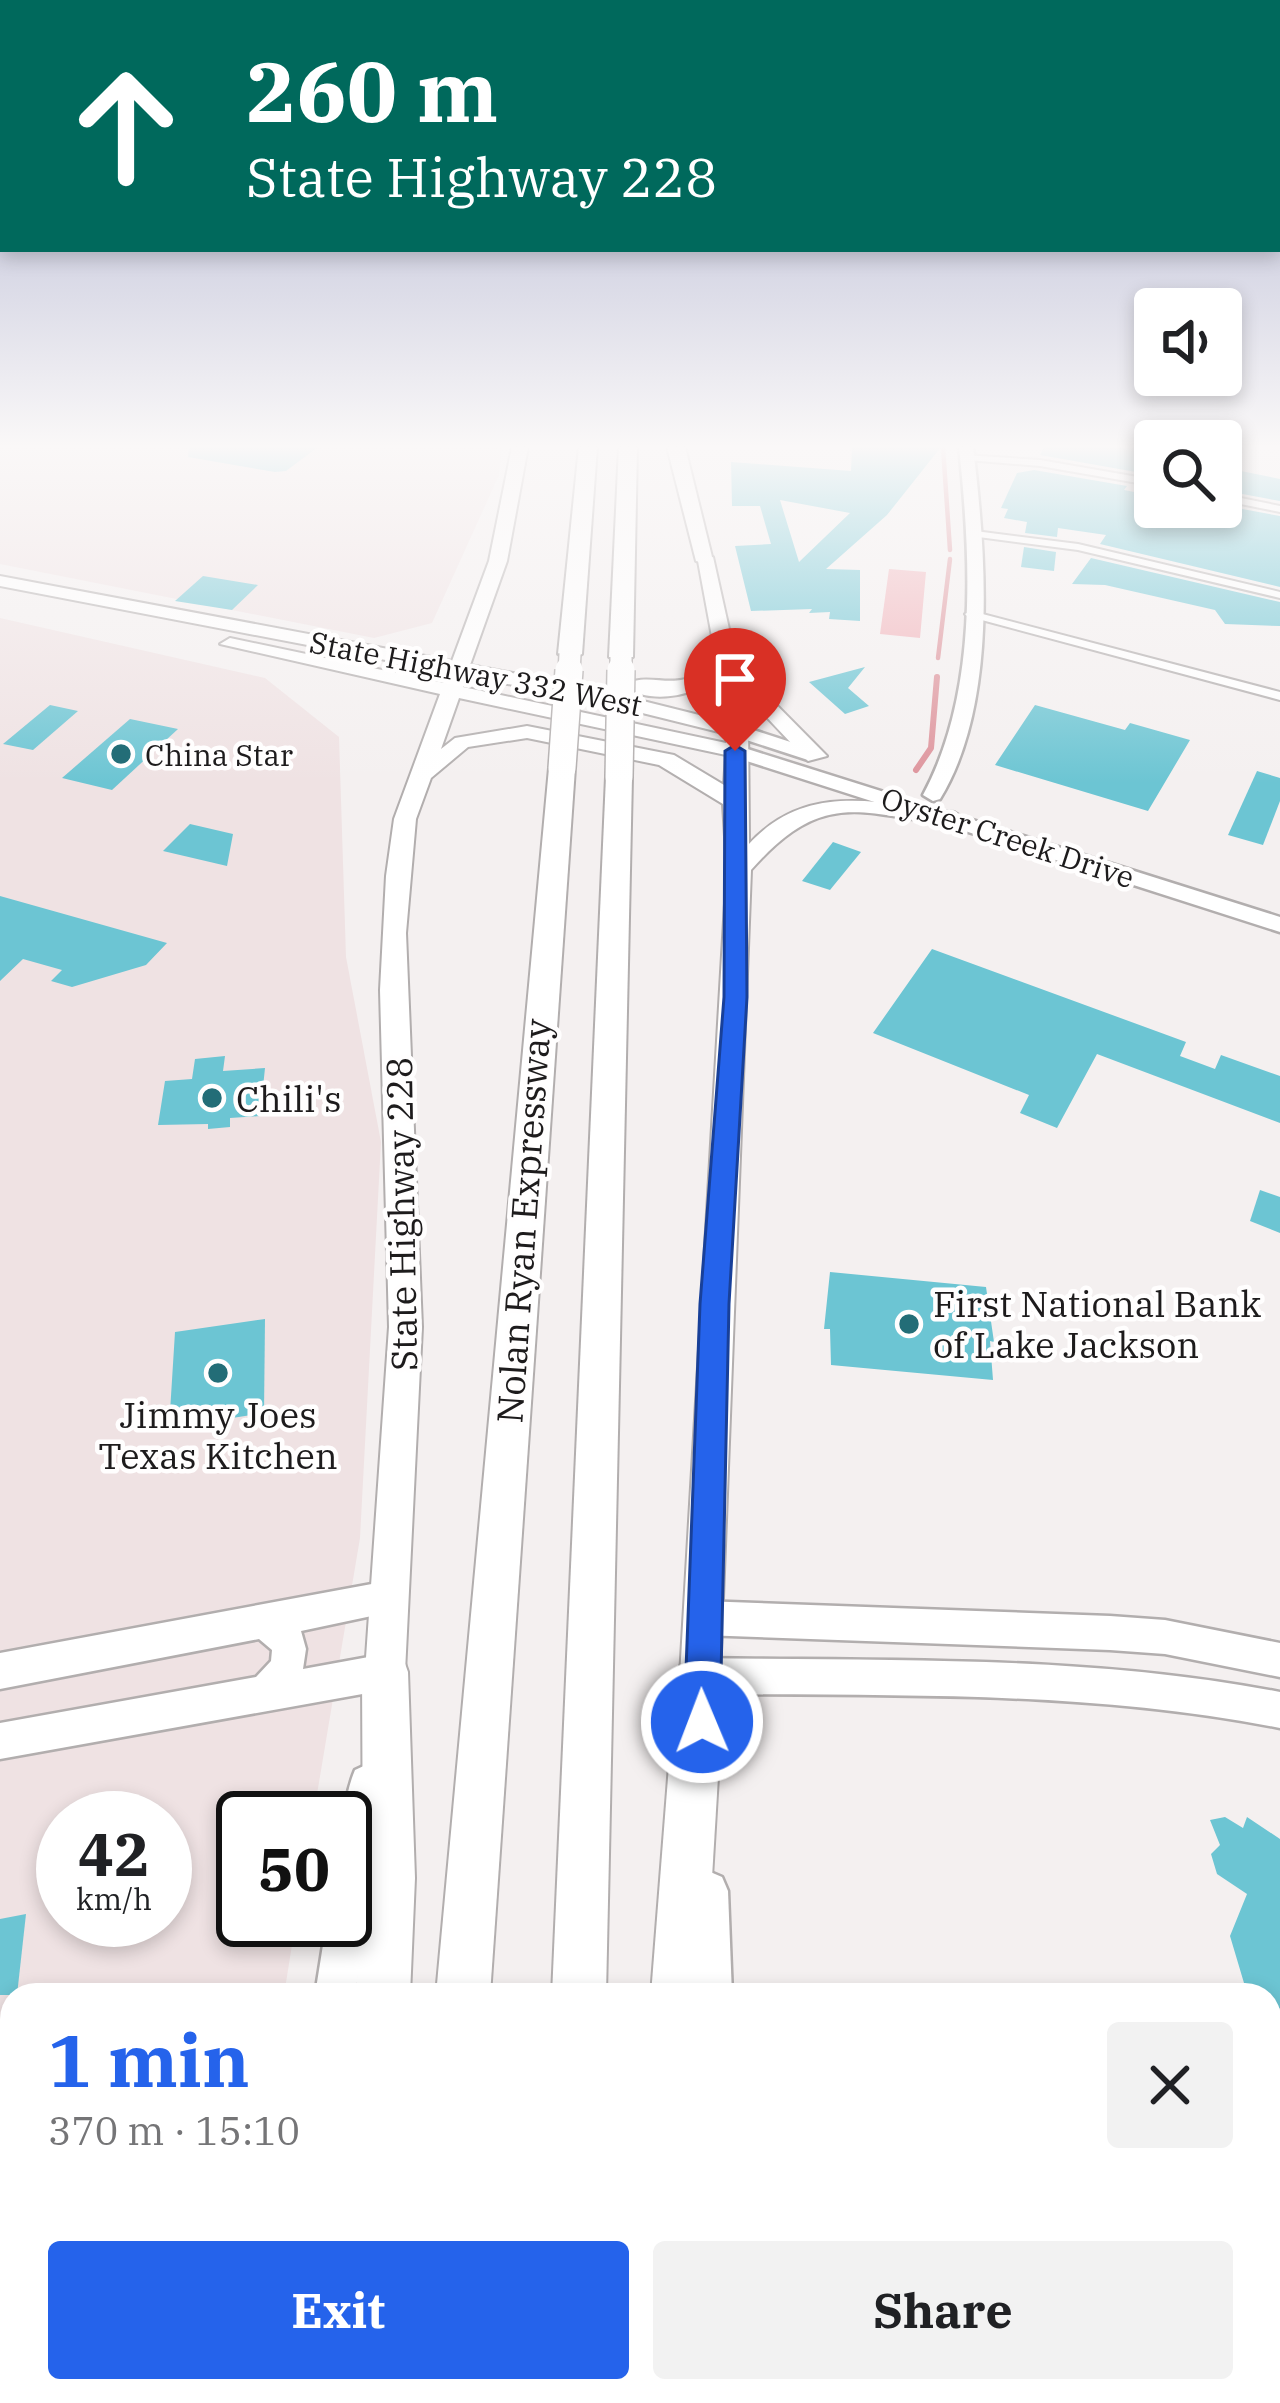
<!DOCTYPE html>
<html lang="en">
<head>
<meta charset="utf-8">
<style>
	:root { --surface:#fff; --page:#f2f2f2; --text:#202124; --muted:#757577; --accent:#2563eb }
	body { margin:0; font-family:"IBM Plex Serif",serif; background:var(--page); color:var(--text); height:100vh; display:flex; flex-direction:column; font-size:45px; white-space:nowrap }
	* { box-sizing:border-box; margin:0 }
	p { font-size:39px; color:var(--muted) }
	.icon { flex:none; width:66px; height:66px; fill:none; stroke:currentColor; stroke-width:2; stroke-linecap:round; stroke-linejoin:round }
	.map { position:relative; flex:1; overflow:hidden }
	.sheet { position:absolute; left:0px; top:1983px; width:1281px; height:420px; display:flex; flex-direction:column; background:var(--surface); border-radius:36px 36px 0 0; box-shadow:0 6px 18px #0003 }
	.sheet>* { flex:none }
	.hud { position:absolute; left:0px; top:0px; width:1281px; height:252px; box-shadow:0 6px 18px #0003; background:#00695c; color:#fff; overflow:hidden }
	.tools { position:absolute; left:1134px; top:288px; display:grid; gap:24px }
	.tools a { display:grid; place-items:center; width:108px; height:108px; border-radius:12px; background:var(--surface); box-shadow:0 6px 18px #0003; font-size:60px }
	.speed { position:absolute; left:36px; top:1791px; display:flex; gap:24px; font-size:60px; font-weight:700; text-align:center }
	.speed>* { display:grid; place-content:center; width:156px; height:156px; border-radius:50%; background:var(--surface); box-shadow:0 6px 18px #0003; line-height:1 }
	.speed small { font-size:30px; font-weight:400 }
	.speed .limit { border:6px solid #111; border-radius:18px; background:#fff; color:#111 }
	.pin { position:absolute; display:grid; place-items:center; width:102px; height:102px; color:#fff; margin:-123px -51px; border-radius:50% 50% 50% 0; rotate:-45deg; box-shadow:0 0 12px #0007 }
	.pin .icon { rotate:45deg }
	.me { position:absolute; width:132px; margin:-66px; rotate:359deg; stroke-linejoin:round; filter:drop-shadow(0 0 9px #0008) }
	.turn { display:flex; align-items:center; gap:42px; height:252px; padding:0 48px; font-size:54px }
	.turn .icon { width:156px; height:156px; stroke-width:2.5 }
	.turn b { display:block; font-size:84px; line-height:102px }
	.round { display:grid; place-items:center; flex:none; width:126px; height:126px; border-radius:12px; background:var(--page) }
	.summary { display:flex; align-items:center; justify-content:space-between; height:204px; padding:0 48px }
	h1 { font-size:72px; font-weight:700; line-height:90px; color:var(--accent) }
	.button { display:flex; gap:24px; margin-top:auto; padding:24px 48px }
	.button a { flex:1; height:138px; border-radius:12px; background:var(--accent); color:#fff; font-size:48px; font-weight:700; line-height:138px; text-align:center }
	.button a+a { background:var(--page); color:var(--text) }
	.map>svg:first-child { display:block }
	.built { fill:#efe2e3; fill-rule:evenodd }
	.green { fill:#f1b3ba }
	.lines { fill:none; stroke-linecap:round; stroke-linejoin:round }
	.stream-far1 { stroke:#de959d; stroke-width:4.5 }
	.stream { stroke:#de959d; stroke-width:6 }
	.building { fill:#6cc5d3; fill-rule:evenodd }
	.street-casing { stroke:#b2aeae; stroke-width:4 }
	.secondary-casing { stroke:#b2aeae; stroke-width:5 }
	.primary-casing { stroke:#b2aeae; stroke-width:4 }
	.highway-casing { stroke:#b2aeae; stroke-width:4 }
	.street { fill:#fff; fill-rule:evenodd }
	.secondary { fill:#fff; fill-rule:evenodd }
	.primary { fill:#fff; fill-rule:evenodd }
	.highway { fill:#fff; fill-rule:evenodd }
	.highway-bridge-far1-casing { stroke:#b2aeae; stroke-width:24; stroke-linecap:butt }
	.highway-bridge-casing { stroke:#b2aeae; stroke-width:30; stroke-linecap:butt }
	.highway-bridge-far1 { stroke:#fff; stroke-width:21 }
	.highway-bridge { stroke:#fff; stroke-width:27 }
	.route { fill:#2563eb; stroke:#184099; stroke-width:3 }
	.poi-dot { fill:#236d77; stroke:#fffefe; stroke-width:4.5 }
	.labels { text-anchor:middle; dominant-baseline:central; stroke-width:9; stroke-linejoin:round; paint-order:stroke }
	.far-street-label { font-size:30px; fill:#1d1b1c; stroke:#fffefe }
	.far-poi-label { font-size:30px; fill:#1d1b1c; stroke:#fffefe; text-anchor:start }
	.poi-label { font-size:36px; fill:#1d1b1c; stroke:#fffefe; text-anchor:start }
	.street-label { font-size:36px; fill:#1d1b1c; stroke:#fffefe }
</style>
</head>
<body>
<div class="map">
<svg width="1280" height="2403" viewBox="0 0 1280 2403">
	<rect width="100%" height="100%" fill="#f4f0f0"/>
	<g class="built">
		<polygon points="0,447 502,447 499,475 432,623 374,638 0,564"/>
		<path d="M 0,618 L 265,678 L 339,737 L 346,957 L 381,1142 L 360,1538 L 313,1818 L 243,1818 L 243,1920 L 296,1920 L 284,1995 L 12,1995 L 12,2391 L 218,2391 L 216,2403 L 0,2403 ZM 63,1818 L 165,1818 L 165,1920 L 63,1920 Z"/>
	</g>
	<polygon class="green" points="889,569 926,572 920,638 880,634"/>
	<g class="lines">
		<g class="stream-far1">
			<polyline points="943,447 950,550"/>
			<polyline points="938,658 950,559"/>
		</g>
		<polyline class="stream" points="916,770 931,748 937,677"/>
	</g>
	<g class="building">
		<polygon points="189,447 318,447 286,471 275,472 188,457"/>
		<path d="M 852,447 L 941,447 L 887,515 L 826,569 L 860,570 L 860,621 L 829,619 L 830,612 L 809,613 L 812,609 L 751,611 L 735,546 L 771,544 L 760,506 L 732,506 L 731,462 L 851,471 ZM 780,500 L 850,513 L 799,562 Z"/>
		<polygon points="1044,447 1103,447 1150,449 1136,472 1040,455"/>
		<polygon points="1221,467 1280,479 1280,501 1221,490"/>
		<polygon points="1034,470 1127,486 1124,490 1155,496 1155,507 1221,505 1280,516 1280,587 1100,544 1106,535 1058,528 1057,537 1025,533 1027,522 1004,518 1008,509 1001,508 1017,473"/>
		<polygon points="1024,547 1056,552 1054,571 1021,567"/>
		<polygon points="1091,558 1280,602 1280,626 1225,624 1215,610 1105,585 1072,584"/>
		<polygon points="203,576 258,585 232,610 175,601"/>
		<polygon points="865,667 848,688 869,706 845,714 809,682"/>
		<polygon points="50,705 78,711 33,750 3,744"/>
		<polygon points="1035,705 1125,730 1130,723 1190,740 1148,811 995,765"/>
		<polygon points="130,719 178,729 112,790 62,778"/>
		<polygon points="1257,771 1280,778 1280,801 1263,845 1228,835"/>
		<polygon points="190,824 233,834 227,866 163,851"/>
		<polygon points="833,842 861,852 830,890 802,881"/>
		<polygon points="0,896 167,943 146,965 72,987 51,981 62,970 23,959 0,981"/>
		<polygon points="932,949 1186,1042 1180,1056 1215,1069 1221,1055 1280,1076 1280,1123 1097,1054 1057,1128 1020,1113 1029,1095 873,1033"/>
		<polygon points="225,1056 223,1071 265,1068 260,1116 230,1118 230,1127 208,1129 208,1124 158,1125 165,1081 192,1079 195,1059"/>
		<polygon points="1260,1190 1280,1197 1280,1233 1250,1221"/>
		<polygon points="830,1272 986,1287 994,1342 990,1341 993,1380 831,1365 830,1329 824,1329"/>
		<polygon points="265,1319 264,1413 169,1428 175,1332"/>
		<polygon points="1225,1817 1243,1828 1247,1817 1280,1839 1280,2009 1269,1995 1244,1983 1230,1936 1247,1894 1217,1874 1211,1854 1220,1845 1210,1820"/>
		<polygon points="26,1914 17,1995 0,1995 0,1919"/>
	</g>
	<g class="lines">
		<defs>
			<g id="street">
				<polygon points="964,455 1040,460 1155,480 1155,486 1040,466 967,460 964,459"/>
				<polygon points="1221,494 1280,506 1280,512 1221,500"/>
				<polygon points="975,531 1078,544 1280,592 1280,598 1078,550 971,536 970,534"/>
				<polygon points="971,611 1280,692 1280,700 967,616 965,614"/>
			</g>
			<g id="secondary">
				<path d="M 959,447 L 973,447 C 986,554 998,704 940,799 L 933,801 L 923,795 C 978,693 971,560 959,447 Z"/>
				<polygon points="738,725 815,750 818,754 808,760 731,735 729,731"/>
				<polygon points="735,745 1280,917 1280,932 728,755 728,747"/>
				<polygon points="388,1581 400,1586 405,1598 400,1610 301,1631 306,1649 303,1669 385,1654 397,1660 403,1672 396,1698 383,1703 368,1693 0,1759 0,1723 256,1677 271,1661 272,1650 259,1639 0,1689 0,1653"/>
				<polygon points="702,1601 1110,1616 1165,1620 1280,1643 1280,1677 1165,1654 1110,1650 702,1635 690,1630 685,1618 690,1606"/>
				<path d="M 700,1658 C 894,1661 1088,1655 1280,1692 L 1280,1728 C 1094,1691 906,1696 717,1694 L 714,1703 L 701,1708 L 688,1703 L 682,1676 L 688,1664 Z"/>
				<path d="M 368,1764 L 381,1770 L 387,1783 L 355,1995 L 315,1995 L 327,1920 L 345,1920 C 345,1871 336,1815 355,1770 Z"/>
				<polygon points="708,1871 722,1877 728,1891 732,1995 692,1995 688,1891 694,1877"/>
				<polygon points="254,2391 302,2391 300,2403 252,2403"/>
				<rect x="703" y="2391" width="48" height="12"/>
			</g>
			<path id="primary" d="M 512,447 L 528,447 L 507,561 L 470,665 L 587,687 L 727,722 L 720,675 C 695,697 650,705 623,686 C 653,666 684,703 715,653 L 698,561 L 713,557 L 737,665 L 827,756 L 808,761 L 743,692 L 748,718 L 749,844 C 807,781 878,803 954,812 L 965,819 L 954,826 C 858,813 823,789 751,870 L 720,1676 L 714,1690 L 700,1696 L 686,1690 L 680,1676 L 727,869 L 723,804 L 659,765 L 527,738 L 468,747 L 431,778 L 416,819 L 406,933 L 422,1327 L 405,1672 L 399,1686 L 385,1692 L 371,1686 L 365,1672 L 389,1327 L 380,990 L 386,876 L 394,819 L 440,694 L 220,644 L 230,638 L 444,683 L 448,672 L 0,586 L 0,576 L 452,661 L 489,561 ZM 466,676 L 586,699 L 727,734 L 726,743 L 463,687 ZM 459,698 L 726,755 L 724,785 L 674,755 L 527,726 L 455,738 L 441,749 Z"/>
			<g id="highway">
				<polygon points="579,447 597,447 582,654 570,661 558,654"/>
				<polygon points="619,447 637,447 633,657 621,664 609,657"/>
				<polygon points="667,447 685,447 714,565 696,561"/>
				<polygon points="562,760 575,768 490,1995 436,1995 549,768"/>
				<polygon points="619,769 632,777 606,1995 552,1995 606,777"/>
				<polygon points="385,1649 402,1655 408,1672 415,1878 410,1995 356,1995 363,1878 362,1672 368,1655"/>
				<polygon points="700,1652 717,1659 724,1676 705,1995 651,1995 676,1676 683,1659"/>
				<rect x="329" y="2391" width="64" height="12"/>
				<polygon points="398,2391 462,2391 461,2403 397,2403"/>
				<rect x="534" y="2391" width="64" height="12"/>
				<polygon points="614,2391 678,2391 677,2403 613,2403"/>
			</g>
		</defs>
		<use href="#street" class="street-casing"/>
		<use href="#secondary" class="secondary-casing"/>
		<use href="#primary" class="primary-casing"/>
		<use href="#highway" class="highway-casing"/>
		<use href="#street" class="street"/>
		<use href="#secondary" class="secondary"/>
		<use href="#primary" class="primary"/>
		<use href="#highway" class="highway"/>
		<defs>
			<g id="highway-bridge-far1">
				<polyline points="569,673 570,654"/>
				<polyline points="621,673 621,657"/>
			</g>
			<g id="highway-bridge">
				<polyline points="562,768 569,670"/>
				<polyline points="619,777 621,670"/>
			</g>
		</defs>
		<use href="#highway-bridge-far1" class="highway-bridge-far1-casing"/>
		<use href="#highway-bridge" class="highway-bridge-casing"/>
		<use href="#highway-bridge-far1" class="highway-bridge-far1"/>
		<use href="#highway-bridge" class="highway-bridge"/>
	</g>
	<linearGradient id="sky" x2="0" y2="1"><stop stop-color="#a4a8ca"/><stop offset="0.57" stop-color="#faf8f8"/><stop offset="1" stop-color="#faf8f8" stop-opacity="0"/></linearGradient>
	<rect width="1280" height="783" fill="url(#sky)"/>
	<polygon class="route" points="735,745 745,751 747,997 729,1304 720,1722 715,1735 702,1740 689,1735 684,1722 700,1304 724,997 725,751"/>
	<g class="poi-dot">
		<circle cx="121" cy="754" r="12"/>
		<circle cx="212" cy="1098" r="12"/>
		<circle cx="909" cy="1324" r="12"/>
		<circle cx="218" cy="1373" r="12"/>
	</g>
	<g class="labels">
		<g class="far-street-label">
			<text transform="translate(476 673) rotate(11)">State Highway 332 West</text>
			<text transform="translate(1008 837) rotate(18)">Oyster Creek Drive</text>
		</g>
		<g class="far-poi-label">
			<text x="145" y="754">China Star</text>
		</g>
		<g class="poi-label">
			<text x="236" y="1098">Chili's</text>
			<text x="933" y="1303">First National Bank<tspan x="933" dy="41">of Lake Jackson</tspan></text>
			<text x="218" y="1414" text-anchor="middle">Jimmy Joes<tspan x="218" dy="41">Texas Kitchen</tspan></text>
		</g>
		<g class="street-label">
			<text transform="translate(401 1214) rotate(-91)">State Highway 228</text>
			<text transform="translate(523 1221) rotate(-86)">Nolan Ryan Expressway</text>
		</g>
	</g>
</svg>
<div class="tools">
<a><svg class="icon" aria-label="sound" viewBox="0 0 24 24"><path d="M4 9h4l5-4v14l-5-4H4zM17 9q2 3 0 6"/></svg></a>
<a><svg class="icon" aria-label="search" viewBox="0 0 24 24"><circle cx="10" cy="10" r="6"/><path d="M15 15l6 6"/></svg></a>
</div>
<div class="speed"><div>42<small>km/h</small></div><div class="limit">50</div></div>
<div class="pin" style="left:735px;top:751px;background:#d93025"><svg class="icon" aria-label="arrive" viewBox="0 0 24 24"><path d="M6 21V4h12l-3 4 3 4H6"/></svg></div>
<svg class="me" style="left:702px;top:1722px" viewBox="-20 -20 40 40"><circle r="17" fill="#2563eb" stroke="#fff" stroke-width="3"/><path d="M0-11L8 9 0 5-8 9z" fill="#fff"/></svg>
<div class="hud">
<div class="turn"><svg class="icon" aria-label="ahead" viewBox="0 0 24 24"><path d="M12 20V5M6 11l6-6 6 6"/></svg><div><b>260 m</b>State Highway 228</div></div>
</div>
<section class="sheet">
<div class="summary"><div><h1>1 min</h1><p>370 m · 15:10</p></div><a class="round"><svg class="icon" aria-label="close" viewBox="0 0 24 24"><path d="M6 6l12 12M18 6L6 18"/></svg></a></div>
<div class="button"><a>Exit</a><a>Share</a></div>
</section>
</div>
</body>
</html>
